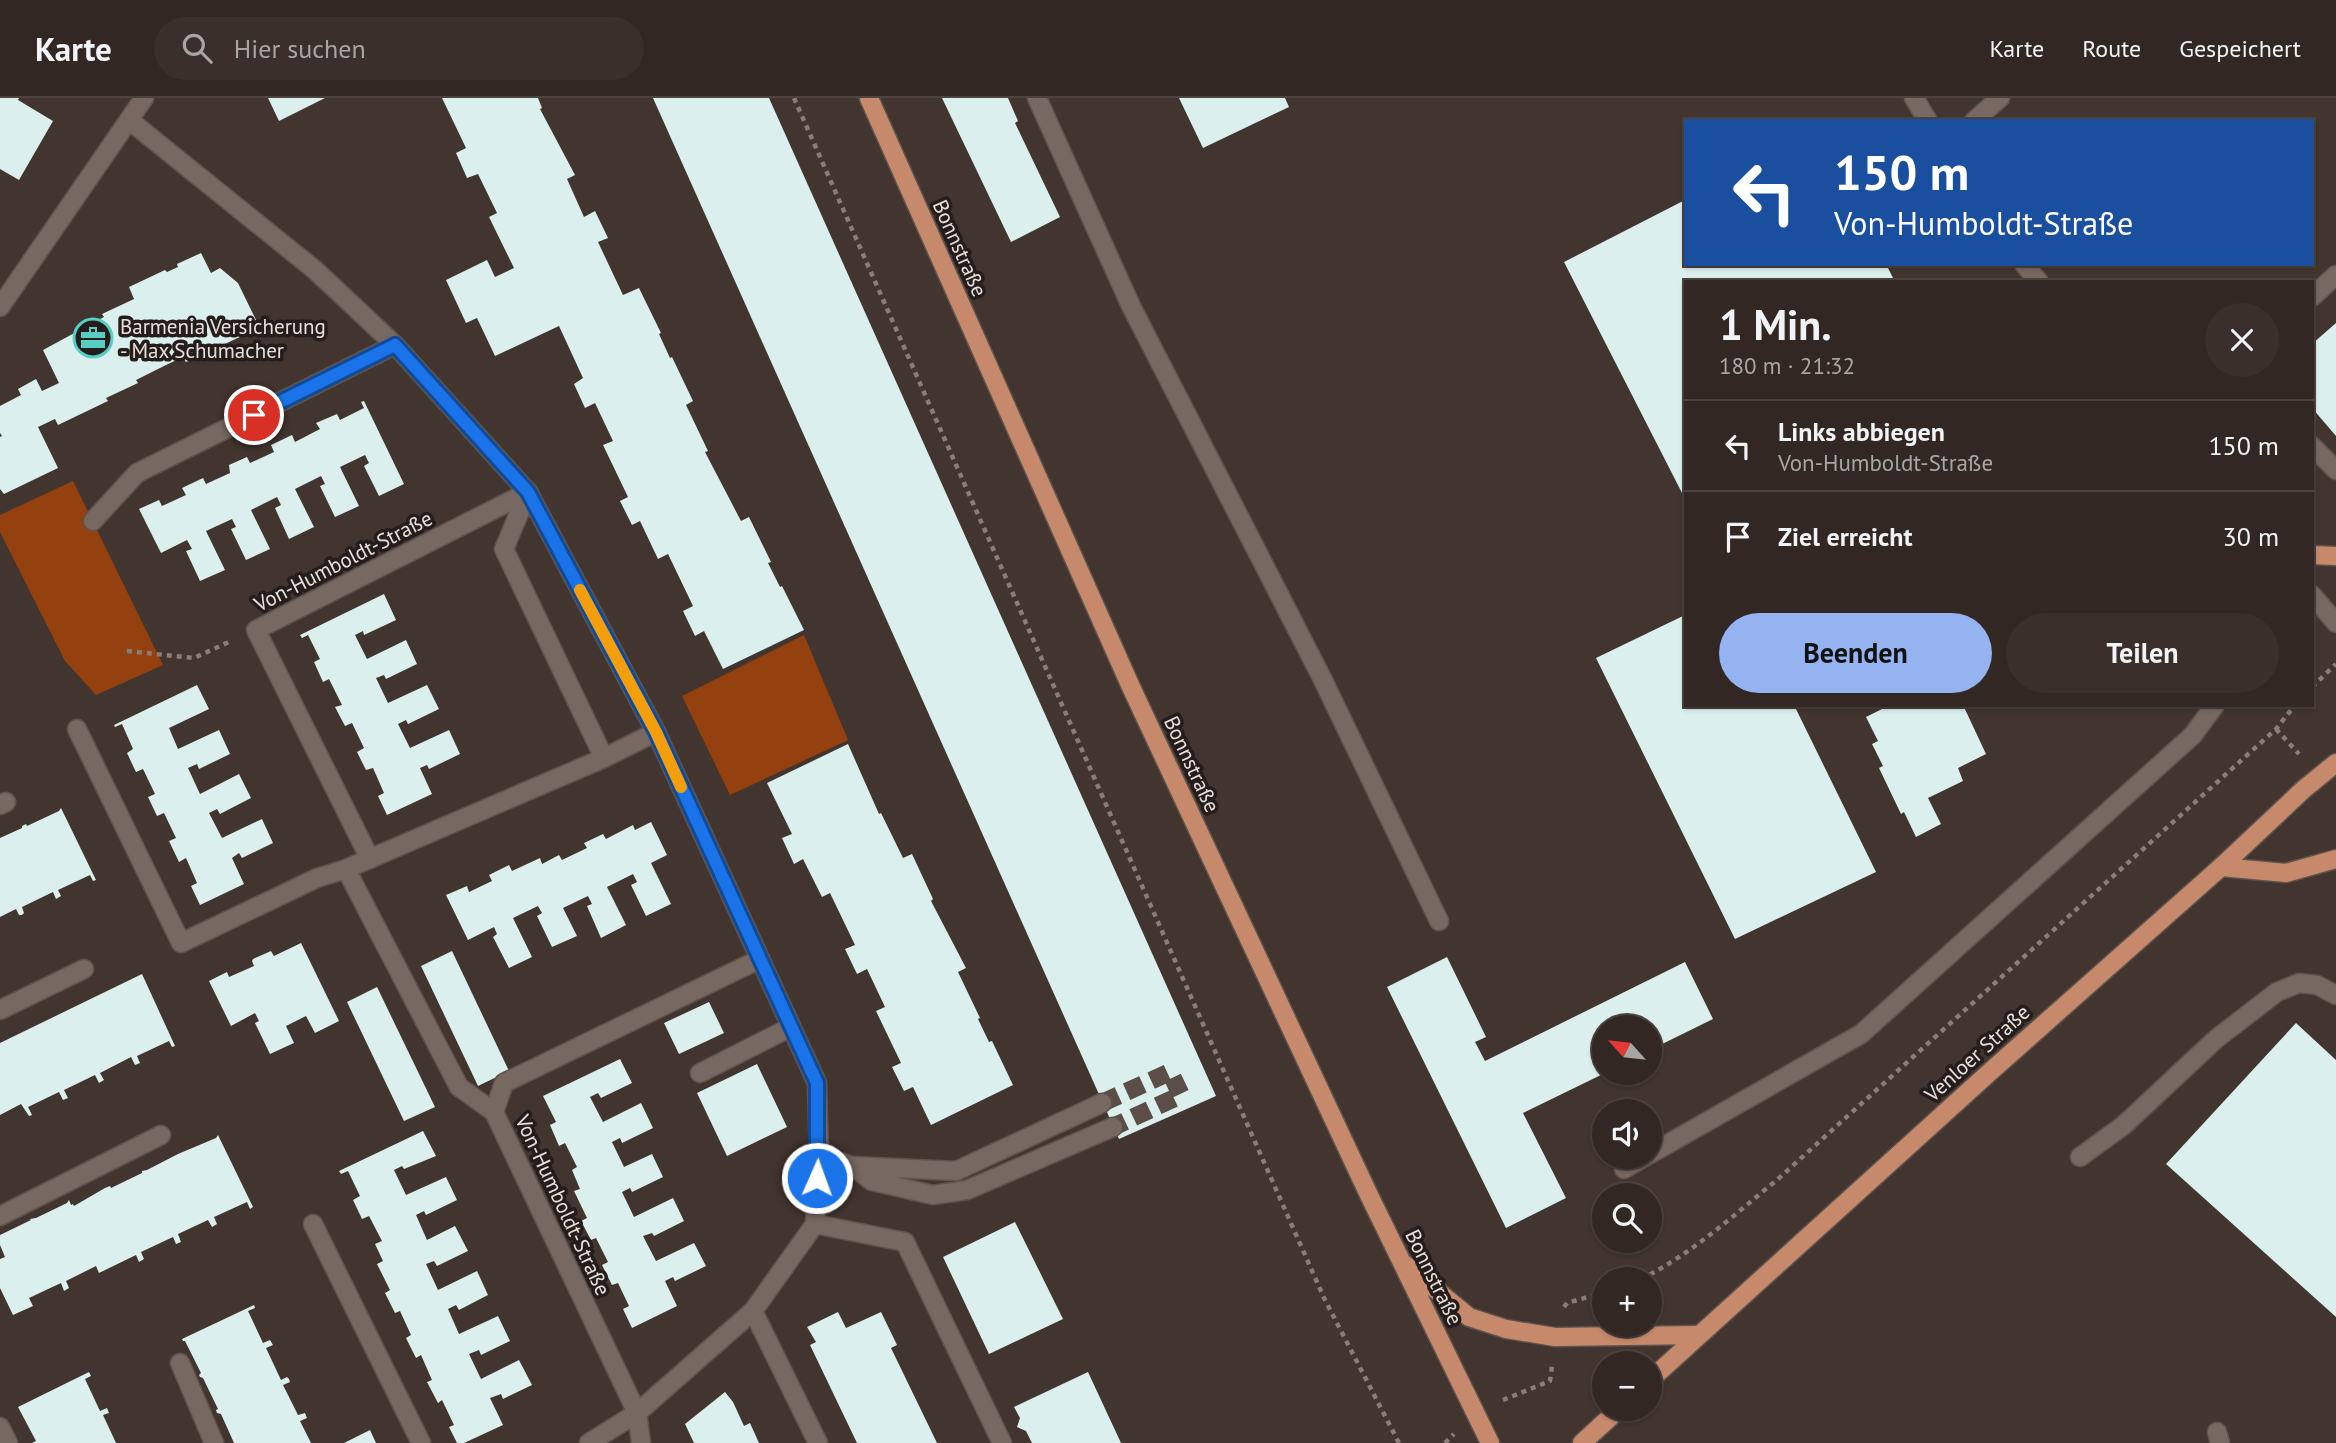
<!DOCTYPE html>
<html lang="de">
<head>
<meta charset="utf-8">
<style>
	:root { --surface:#322722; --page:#3a2f2a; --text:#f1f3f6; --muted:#a8a5a5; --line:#4d4440; --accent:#95b2f1 }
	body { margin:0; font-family:"PT Sans",sans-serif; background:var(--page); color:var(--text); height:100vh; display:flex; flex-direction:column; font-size:26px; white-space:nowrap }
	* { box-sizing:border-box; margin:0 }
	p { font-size:23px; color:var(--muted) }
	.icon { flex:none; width:38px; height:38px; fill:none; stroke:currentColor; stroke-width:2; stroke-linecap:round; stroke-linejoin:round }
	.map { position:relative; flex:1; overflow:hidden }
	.drawer { position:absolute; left:1684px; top:182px; width:630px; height:427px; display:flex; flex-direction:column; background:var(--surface); border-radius:0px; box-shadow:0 2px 5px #0004,0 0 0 2px var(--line) }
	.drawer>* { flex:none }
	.hud { position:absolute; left:1684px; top:21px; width:630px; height:147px; border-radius:0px; box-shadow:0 2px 5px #0004,0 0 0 2px var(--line); background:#1a4fa0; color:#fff; overflow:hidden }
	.needle { width:46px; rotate:297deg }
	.tools { position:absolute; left:1592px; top:917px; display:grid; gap:14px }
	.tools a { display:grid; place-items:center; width:70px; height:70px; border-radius:50%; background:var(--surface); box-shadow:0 2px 5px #0004,0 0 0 2px var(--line); font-size:35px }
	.pin { position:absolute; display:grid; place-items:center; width:60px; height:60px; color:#fff; margin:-30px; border:4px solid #fff; border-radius:50%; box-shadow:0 2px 7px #0007 }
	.me { position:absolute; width:77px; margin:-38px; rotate:2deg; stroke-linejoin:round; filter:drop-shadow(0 0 5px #0008) }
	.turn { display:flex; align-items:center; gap:24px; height:147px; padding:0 35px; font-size:32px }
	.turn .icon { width:91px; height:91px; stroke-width:2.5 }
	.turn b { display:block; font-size:49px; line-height:60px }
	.round { display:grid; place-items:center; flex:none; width:74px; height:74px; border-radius:37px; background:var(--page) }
	.head { display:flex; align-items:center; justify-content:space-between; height:119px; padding:0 35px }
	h1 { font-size:42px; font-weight:600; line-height:52px }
	.action { display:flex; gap:14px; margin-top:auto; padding:14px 35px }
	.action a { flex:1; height:80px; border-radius:42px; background:var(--accent); color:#111; font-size:28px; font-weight:600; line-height:80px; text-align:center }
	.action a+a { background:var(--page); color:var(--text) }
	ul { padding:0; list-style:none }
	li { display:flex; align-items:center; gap:21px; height:91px; padding:0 35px; border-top:2px solid var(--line) }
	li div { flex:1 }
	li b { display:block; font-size:26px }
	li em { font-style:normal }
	header { display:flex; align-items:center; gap:42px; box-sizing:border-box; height:98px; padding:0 35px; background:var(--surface); border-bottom:2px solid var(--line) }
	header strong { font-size:33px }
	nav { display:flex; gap:38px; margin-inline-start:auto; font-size:24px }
	.search { width:490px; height:63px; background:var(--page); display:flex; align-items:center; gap:18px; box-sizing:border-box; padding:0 24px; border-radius:38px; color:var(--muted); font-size:26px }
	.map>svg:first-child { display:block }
	.green { fill:#94410f }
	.building { fill:#dbf0ed }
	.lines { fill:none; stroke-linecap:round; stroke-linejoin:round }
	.minor-tunnel { stroke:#5b4e48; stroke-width:18; stroke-dasharray:18 9; stroke-linecap:butt }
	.minor-casing { stroke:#5e534d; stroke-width:21 }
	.major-casing { stroke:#5e534d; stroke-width:21 }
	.path { stroke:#897d78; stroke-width:4.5; stroke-dasharray:5 5; stroke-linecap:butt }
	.minor { stroke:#776861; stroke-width:18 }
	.major { stroke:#c7896b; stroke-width:18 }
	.route-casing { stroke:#114b97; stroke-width:18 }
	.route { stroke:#1a73e8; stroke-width:12 }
	.slow { stroke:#f59e0b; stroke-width:12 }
	.labels { text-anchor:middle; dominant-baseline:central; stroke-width:7; stroke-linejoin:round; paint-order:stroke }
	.street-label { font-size:21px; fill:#e8dfdb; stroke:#241d1b }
	.poi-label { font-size:21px; fill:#e8dfdb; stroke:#241d1b; text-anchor:start }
</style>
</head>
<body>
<header>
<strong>Karte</strong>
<div class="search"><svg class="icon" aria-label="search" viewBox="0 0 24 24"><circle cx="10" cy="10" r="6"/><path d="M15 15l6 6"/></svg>Hier suchen</div>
<nav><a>Karte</a><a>Route</a><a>Gespeichert</a></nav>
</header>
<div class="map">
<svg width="2336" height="1345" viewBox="0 0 2336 1345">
	<rect width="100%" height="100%" fill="#42342e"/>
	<g class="green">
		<polygon points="73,383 163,567 96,597 65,563 0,434 0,417"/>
		<polygon points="804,537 848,642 730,697 682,598"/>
	</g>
	<g class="building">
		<polygon points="0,0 19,0 18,2 53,23 19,82 0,71"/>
		<polygon points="268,0 325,0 279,23"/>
		<polygon points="442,0 538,0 542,10 540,11 575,77 567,81 584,119 595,113 608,140 598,144 623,197 639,190 661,235 659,236 670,260 672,259 693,303 686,307 708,353 705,354 741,423 749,419 771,464 768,465 780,489 782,488 804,532 723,571 704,533 695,538 683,513 693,508 668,456 658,461 640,423 632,427 620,403 628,399 603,347 613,343 595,305 585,310 574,286 583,280 559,228 495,258 477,220 466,225 446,182 487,162 495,179 514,170 489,119 497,115 478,76 467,80 456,55 466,50"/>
		<polygon points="653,0 769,0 1216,998 1119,1041"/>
		<polygon points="942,0 1008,0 1018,23 1015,25 1060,119 1011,144"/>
		<polygon points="1179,0 1285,0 1289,9 1203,50"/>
		<polygon points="1685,102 1685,166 1886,166 1895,184 1685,184 1685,394 1682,395 1564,164"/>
		<polygon points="201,155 211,175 220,170 238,185 257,224 240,232 242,238 186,264 183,259 166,267 136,282 138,285 106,300 108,303 58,327 55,321 38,329 58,370 4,396 0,391 0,339 2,338 0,335 0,308 21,297 18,291 36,281 42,293 59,285 43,252 104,219 102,216 134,201 129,189 165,172 167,174 178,169 177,166"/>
		<polygon points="2336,225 2336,338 2312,310 2312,246"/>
		<polygon points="364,303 404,386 379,398 364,368 369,365 365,357 340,369 359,408 335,419 320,388 325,386 321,378 295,391 314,429 289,441 275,410 281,407 277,399 251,412 270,451 246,462 231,431 236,429 232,421 206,433 225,472 200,483 186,453 192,451 187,442 161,455 139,411 159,402 162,408 186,397 182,390 203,380 206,386 230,375 229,367 247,359 250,365 274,354 271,347 292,337 295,344 320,331 316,325 337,316 340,322 364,310 361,304"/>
		<polygon points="384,496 396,522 364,537 363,533 355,537 367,561 406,542 417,566 386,581 384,577 376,580 388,605 427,587 439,611 408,626 406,622 398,626 410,650 449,632 460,656 429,671 427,667 420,670 432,696 387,717 378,698 384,695 373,670 366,672 357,654 364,650 352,625 345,628 335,609 342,607 329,581 323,584 314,564 320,561 308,537 302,540 300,537"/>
		<polygon points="1685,517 1685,607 1794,607 1876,774 1735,841 1596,560"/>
		<polygon points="197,587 209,611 169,630 178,651 219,632 230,656 199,671 197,666 188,670 200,696 239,676 251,700 220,716 217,711 209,715 222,740 262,721 273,745 242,760 239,755 232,760 244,786 200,807 191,788 197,785 186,760 179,764 169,743 176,740 164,715 157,718 148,699 155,696 143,671 136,674 135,672 127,655 133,651 122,626 115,629 114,627"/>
		<polygon points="1890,607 1893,610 1900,607 1963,607 1986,656 1958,670 1963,683 1928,700 1941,726 1916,739 1904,714 1901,716 1879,670 1883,668 1872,646 1878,643 1866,619"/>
		<polygon points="848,646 879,716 881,715 903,760 912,756 933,801 931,803 966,870 958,874 980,920 978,921 989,944 992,943 1013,987 931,1027 913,989 904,993 892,969 901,965 876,913 885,909 867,871 857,876 845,851 855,847 830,795 822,799 803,761 794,766 782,740 792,736 767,685"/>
		<polygon points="61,710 96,782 93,783 90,777 58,792 61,798 56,801 53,794 22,809 24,815 22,817 19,817 16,811 0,819 0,740 22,730 22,728 26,726 27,728 59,713"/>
		<polygon points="651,724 667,757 651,765 671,806 646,818 631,787 637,784 633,776 607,789 626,827 601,840 587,808 592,806 588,798 563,810 577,838 552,849 537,818 542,815 538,808 513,820 532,859 509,870 493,839 497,836 494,829 468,842 446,797 467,788 469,794 492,783 489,777 509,767 512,773 540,760 542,766 559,757 562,762 587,750 584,745 603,736 606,741 633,727 635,732"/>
		<polygon points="301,845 339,923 315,935 306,918 286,928 294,945 270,956 255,925 259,923 255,915 231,928 209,883 227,874 229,879 254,868 252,863 253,861 271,853 274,858"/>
		<polygon points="452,853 509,973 478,988 421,868"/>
		<polygon points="1447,859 1486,939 1475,944 1485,963 1685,864 1713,921 1650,952 1650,929 1605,929 1605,975 1523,1015 1566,1100 1506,1130 1387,889"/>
		<polygon points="142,876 175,948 172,949 169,943 137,958 140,965 135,967 131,959 100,975 104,982 99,985 95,977 64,992 68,1000 63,1002 59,994 28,1009 32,1017 29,1018 21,1006 0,1017 0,945"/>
		<polygon points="377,889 435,1009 404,1023 347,904"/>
		<polygon points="709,904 724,935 679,956 664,925"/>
		<polygon points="2296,925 2336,962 2336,1219 2166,1066"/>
		<polygon points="620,961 632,985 601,1000 598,995 590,999 603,1024 641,1005 653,1030 622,1045 620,1040 612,1044 624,1069 652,1056 663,1079 632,1094 630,1090 622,1094 634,1119 673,1100 684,1123 654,1138 652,1135 643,1138 656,1163 694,1145 706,1168 675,1183 673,1179 665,1183 677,1208 632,1230 623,1211 629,1208 618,1185 612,1187 602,1167 608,1164 596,1140 591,1142 581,1123 587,1120 574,1093 580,1091 572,1072 577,1069 565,1045 559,1048 550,1027 556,1024 543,998"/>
		<polygon points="757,966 787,1029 727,1058 697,995"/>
		<polygon points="423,1033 436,1058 404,1071 402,1068 394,1072 406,1097 446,1079 457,1102 426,1117 424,1113 416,1117 427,1142 455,1128 468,1153 437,1168 434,1163 426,1166 438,1192 477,1173 488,1197 459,1212 456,1207 448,1211 459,1236 498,1218 510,1243 481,1257 479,1252 469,1256 481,1281 519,1262 532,1287 503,1301 501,1296 490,1300 503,1327 464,1345 457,1345 449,1329 454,1327 442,1302 438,1305 427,1284 432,1282 421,1257 416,1260 406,1240 411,1237 400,1213 395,1215 385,1195 390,1192 377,1166 383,1163 375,1146 382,1143 369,1118 362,1121 353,1102 360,1098 348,1073 341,1076 339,1073"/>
		<polygon points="218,1037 253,1109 250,1111 247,1104 214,1119 217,1126 212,1129 208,1122 178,1136 181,1144 176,1146 173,1139 141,1154 144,1161 139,1164 136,1157 99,1175 96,1168 66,1183 69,1190 64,1193 61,1185 29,1200 33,1208 13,1217 0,1190 0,1161 5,1159 0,1147 0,1137 31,1122 30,1121 36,1120 67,1105 69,1102 71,1107 73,1106 74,1108 105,1090 110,1088 111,1090 142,1075 142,1073 147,1072 178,1056 216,1040"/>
		<polygon points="1015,1124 1063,1221 989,1256 943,1159"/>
		<polygon points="254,1207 255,1210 248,1213 263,1245 270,1242 273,1247 266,1250 281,1282 287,1279 289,1281 290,1284 283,1287 298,1317 305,1315 307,1320 300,1323 311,1345 234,1345 221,1316 217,1315 216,1312 218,1311 203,1280 200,1279 199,1277 201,1275 185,1243 183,1243 182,1241"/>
		<polygon points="838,1214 846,1230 881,1214 897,1247 891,1250 937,1345 857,1345 810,1247 816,1244 807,1229"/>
		<polygon points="89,1274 91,1278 85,1281 100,1313 107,1310 109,1315 103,1317 116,1345 32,1345 36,1343 18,1309"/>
		<polygon points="1088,1274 1121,1345 1032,1345 1026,1333 1017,1329 1020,1320 1014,1309"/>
		<polygon points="725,1294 733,1304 744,1328 750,1325 759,1345 694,1345 685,1326"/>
		<polygon points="370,1332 376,1345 344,1345"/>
	</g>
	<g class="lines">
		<polyline class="minor-tunnel" points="1102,1005 1170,974 1181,997 1113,1029"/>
		<defs>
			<g id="minor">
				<polyline points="1037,0 1131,208 1322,580 1439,823"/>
				<polyline points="1914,0 1928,23"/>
				<polyline points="129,22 315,172 395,247 528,394 656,634 817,985 819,1057 815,1126 753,1213 637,1315 589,1345"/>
				<polyline points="1974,23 2000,0"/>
				<polyline points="2024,166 2039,184"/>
				<polyline points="2312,199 2336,177"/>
				<polyline points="0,209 144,0"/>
				<polyline points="2312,348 2336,372"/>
				<polyline points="528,394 504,451 604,660"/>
				<polyline points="93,423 137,375 395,247"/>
				<polyline points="2312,497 2336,525"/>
				<polyline points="77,631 181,845 317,780 346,771 604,660 656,634"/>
				<polyline points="0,707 6,704"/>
				<polyline points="370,761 256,532 528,394"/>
				<polyline points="346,771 459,989 494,1014"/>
				<polyline points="0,912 84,871"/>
				<polyline points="700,975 791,929"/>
				<polyline points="1650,1056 1861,936 2193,637 2215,607"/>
				<polyline points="819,1057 852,1068 956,1073 1102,1005"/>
				<polyline points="2080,1059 2124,1027 2216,941 2277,894 2299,885 2317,887 2336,897"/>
				<polyline points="852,1068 872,1083 933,1097 967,1092 1113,1029"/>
				<polyline points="1624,1071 1645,1059"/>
				<polyline points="0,1118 161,1037"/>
				<polyline points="313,1126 421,1345"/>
				<polyline points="815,1126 905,1144 1002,1345"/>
				<polyline points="753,1213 818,1345"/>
				<polyline points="180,1265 214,1345"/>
				<polyline points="0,1329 8,1345"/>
				<polyline points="2217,1334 2220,1345"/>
				<polyline points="641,1345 637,1315 494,1014 504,985 760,861"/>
			</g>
			<g id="major">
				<polyline points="869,0 1131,589 1368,1095 1490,1345"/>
				<polyline points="2312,457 2336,458"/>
				<polyline points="2221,769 2286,775 2336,761"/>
				<polyline points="1407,1168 1469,1219 1506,1231 1555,1239 1698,1237"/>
				<polyline points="1650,1282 1991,973 2221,769 2304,691 2336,665"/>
				<polyline points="1582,1345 1619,1311"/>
			</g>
		</defs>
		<use href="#minor" class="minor-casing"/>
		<use href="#major" class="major-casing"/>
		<g class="path">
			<polyline points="794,0 1324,1200 1399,1345"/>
			<polyline points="127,553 194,560 231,543"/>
			<polyline points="2312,589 2336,566"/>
			<polyline points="2276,631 2299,656"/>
			<path d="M 1641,1181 C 1692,1156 1734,1117 1778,1081 L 2276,631 L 2295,607"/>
			<polyline points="1564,1209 1567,1205 1605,1194"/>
			<polyline points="1503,1302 1550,1283 1552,1268"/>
			<polyline points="1445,1345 1454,1336"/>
		</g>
		<use href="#minor" class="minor"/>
		<use href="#major" class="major"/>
	</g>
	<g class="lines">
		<defs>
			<polyline id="route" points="254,317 395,247 528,394 656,634 817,985 817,1080"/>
		</defs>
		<use href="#route" class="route-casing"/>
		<use href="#route" class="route"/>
		<polyline class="slow" points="580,492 656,634 681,689"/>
	</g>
	<defs>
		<symbol id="office-ring" viewBox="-11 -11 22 22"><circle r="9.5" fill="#241d1b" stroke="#56cec4" stroke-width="1.5"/><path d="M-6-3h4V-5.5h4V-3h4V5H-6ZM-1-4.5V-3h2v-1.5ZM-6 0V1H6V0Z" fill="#56cec4"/></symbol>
	</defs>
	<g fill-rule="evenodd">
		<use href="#office-ring" x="71" y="218" width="44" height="44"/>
	</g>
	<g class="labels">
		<g class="street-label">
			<text transform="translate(960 150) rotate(66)">Bonnstraße</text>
			<text transform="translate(343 463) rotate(-27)">Von-Humboldt-Straße</text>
			<text transform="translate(1192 666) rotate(65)">Bonnstraße</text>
			<text transform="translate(1977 955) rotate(-42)">Venloer Straße</text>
			<text transform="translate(563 1107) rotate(65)">Von-Humboldt-Straße</text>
			<text transform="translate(1434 1179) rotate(64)">Bonnstraße</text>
		</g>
		<g class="poi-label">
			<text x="120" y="228">Barmenia Versicherung<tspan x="120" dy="24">- Max Schumacher</tspan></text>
		</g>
	</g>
</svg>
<div class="tools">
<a><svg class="needle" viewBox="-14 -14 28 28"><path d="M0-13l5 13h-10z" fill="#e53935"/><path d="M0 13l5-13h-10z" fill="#a8a5a5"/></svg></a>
<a><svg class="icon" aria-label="sound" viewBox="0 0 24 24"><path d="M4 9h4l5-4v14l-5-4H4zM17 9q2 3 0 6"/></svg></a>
<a><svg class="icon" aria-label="search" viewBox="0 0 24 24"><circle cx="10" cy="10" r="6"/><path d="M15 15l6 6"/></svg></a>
<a>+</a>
<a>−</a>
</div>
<div class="pin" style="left:254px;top:317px;background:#d93025"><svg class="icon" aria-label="arrive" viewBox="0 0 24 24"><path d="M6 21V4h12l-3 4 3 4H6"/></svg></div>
<svg class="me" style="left:817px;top:1080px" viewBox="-20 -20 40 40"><circle r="17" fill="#1a73e8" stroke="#fff" stroke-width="3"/><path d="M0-11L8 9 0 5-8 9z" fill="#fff"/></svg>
<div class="hud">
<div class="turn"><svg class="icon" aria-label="left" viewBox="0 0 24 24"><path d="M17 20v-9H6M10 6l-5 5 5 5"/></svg><div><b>150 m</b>Von-Humboldt-Straße</div></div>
</div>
<section class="drawer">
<div class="head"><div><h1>1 Min.</h1><p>180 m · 21:32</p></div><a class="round"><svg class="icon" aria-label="close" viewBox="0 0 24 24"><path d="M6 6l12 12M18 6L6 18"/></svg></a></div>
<ul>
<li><svg class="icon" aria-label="left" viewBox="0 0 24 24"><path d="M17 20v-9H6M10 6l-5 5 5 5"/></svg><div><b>Links abbiegen</b><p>Von-Humboldt-Straße</p></div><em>150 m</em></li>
<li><svg class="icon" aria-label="arrive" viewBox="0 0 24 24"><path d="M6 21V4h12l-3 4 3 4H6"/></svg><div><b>Ziel erreicht</b></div><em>30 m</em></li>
</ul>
<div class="action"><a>Beenden</a><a>Teilen</a></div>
</section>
</div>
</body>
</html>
